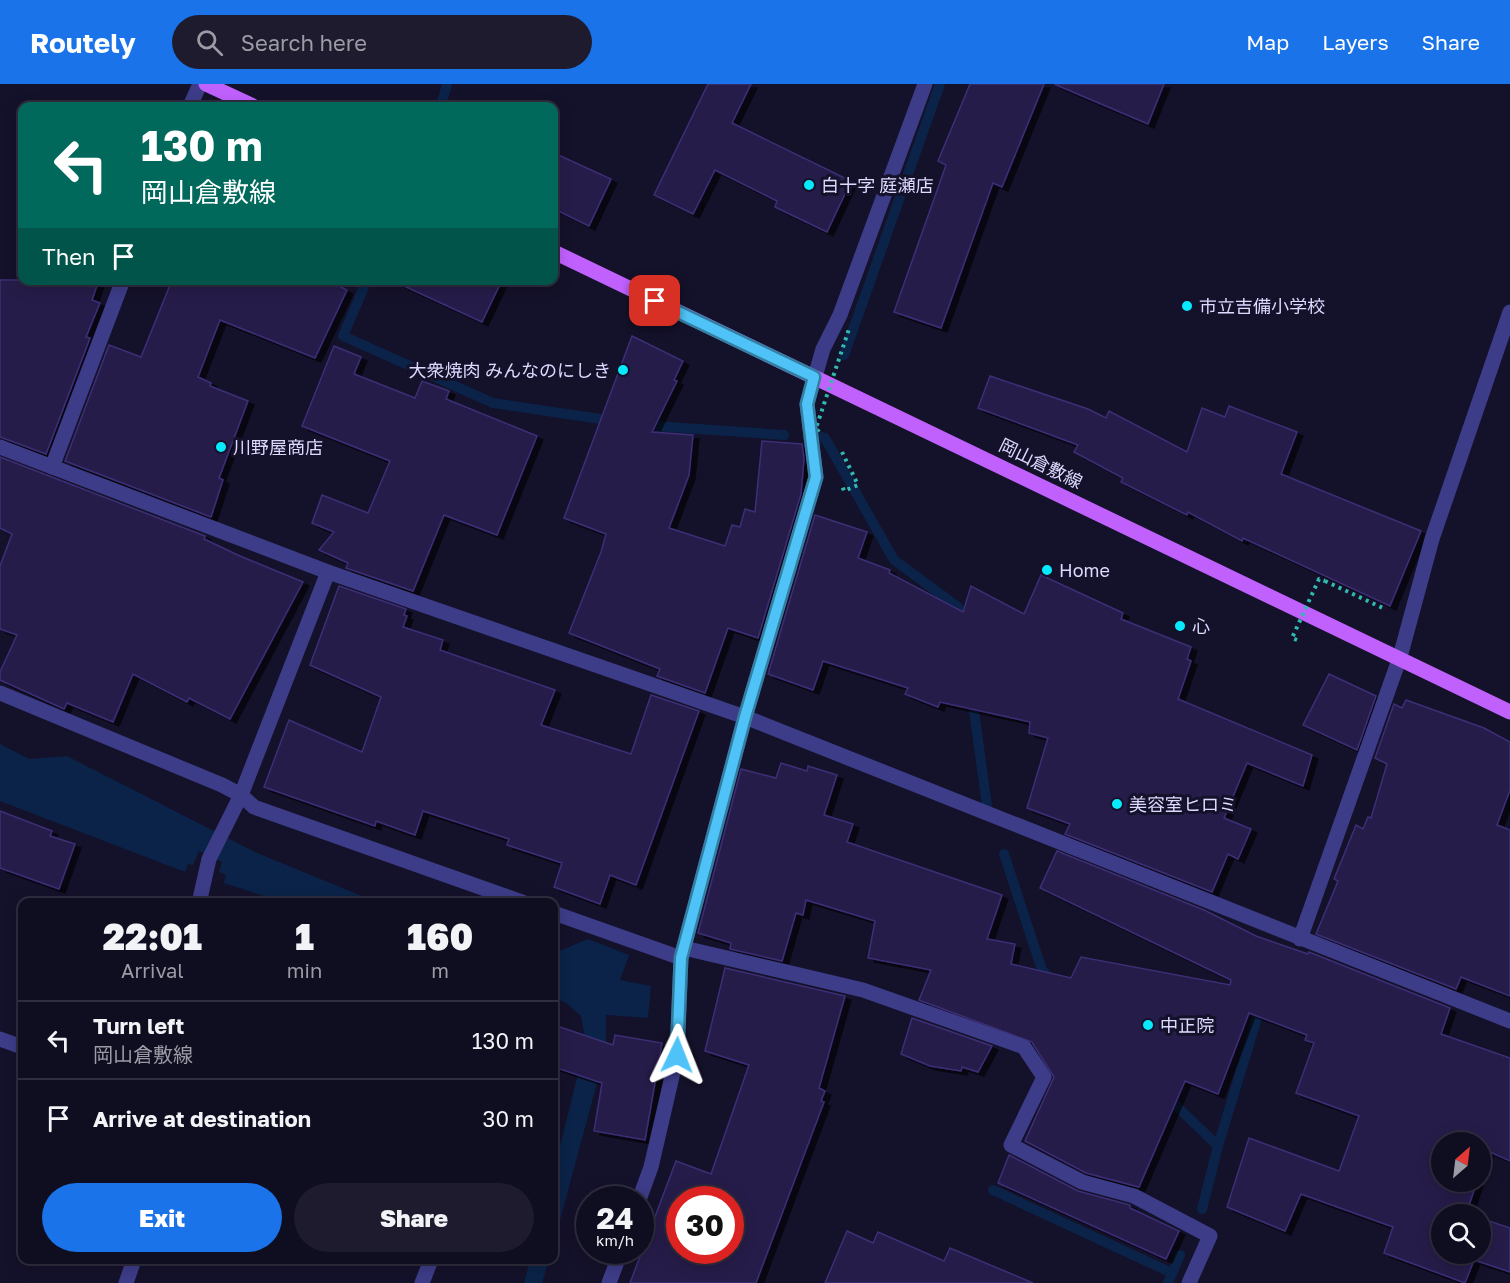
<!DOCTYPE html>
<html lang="en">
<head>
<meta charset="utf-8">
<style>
	:root { --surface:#0f0d20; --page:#1d1b2d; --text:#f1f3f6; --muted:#9b9ca5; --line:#2f2d3e; --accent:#1a73e8 }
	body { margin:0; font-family:"Golos Text","Noto Sans JP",sans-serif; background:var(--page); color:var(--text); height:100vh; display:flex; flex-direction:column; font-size:22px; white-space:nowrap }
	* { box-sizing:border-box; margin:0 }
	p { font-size:20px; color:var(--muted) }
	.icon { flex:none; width:33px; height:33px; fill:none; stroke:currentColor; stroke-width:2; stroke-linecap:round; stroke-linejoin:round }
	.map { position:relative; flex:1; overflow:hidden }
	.side { position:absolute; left:18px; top:814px; width:540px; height:366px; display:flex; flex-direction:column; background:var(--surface); border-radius:12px; box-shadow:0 3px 15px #0003,0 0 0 2px var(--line) }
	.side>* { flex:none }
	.guide { position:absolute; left:18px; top:18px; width:540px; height:183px; border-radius:12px; box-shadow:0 3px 15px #0003,0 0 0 2px var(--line); background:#00695c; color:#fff; overflow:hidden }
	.needle { width:39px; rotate:28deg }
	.fabs { position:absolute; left:1431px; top:1048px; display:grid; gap:12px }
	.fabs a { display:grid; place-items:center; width:60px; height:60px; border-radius:50%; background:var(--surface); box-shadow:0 3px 15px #0003,0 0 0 2px var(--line); font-size:30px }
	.speed { position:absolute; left:576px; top:1102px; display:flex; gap:12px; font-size:30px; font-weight:700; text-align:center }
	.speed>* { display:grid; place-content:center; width:78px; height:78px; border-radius:50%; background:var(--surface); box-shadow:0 3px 15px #0003,0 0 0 2px var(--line); line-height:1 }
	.speed small { font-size:15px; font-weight:400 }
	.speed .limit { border:9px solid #d22; background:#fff; color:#111 }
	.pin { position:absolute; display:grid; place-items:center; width:51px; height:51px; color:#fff; margin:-26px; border-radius:12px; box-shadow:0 3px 9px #0006 }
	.me { position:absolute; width:66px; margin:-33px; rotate:2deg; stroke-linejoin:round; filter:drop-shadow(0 0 4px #0008) }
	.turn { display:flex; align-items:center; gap:21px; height:126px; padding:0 24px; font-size:27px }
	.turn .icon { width:78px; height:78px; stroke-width:2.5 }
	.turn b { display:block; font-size:42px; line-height:51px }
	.then { display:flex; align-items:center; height:57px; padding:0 24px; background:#0003; gap:12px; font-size:22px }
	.eta { display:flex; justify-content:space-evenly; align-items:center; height:102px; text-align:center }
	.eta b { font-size:36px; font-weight:800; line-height:42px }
	.button { display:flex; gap:12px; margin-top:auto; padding:12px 24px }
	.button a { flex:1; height:69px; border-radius:36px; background:var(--accent); color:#fff; font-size:24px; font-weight:800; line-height:69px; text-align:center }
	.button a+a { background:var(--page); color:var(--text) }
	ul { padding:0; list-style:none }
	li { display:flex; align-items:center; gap:18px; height:78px; padding:0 24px; border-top:2px solid var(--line) }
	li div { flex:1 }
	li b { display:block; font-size:22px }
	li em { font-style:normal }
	header { display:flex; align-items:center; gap:36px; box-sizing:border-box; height:84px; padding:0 30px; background:var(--accent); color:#fff }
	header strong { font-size:28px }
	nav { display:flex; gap:33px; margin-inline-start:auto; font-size:21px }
	.search { width:420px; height:54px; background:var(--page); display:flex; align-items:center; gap:15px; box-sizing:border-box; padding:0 21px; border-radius:33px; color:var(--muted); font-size:22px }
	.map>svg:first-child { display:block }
	.water { fill:#0b2348 }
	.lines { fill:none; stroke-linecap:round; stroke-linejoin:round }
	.stream { stroke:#0b2348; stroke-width:10 }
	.building { fill:#251d4a; stroke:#3c2f76; stroke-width:1.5; fill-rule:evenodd; filter:url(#shadow) }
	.path { stroke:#31bbb0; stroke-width:4; stroke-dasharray:3 4.5; stroke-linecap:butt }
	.minor { stroke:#3d3c88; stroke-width:15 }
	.major { stroke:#c061fe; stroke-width:15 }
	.path-bridge { stroke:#31bbb0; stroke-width:4; stroke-dasharray:3 4.5; stroke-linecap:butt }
	.route-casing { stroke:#337fa1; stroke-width:15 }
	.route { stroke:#4fc3f7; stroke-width:10 }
	.poi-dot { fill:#07eafd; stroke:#14112a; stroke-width:2 }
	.labels { text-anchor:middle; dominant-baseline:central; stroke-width:6; stroke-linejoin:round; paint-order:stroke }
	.poi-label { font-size:18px; fill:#ddd9ff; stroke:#14112a; text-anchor:start }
	.street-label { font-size:18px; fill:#ddd9ff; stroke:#14112a }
</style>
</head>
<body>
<header>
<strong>Routely</strong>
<div class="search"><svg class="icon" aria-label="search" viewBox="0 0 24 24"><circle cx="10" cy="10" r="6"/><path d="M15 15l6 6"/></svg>Search here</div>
<nav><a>Map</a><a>Layers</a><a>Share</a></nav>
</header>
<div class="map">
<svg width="1510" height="1199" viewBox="0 0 1510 1199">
	<defs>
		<filter id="shadow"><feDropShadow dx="6" dy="4" stdDeviation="0" flood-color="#0009"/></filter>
	</defs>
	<rect width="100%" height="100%" fill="#14112a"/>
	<g class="water">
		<polygon points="0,660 29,675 67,672 257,769 379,819 285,819 224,799 226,791 219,788 222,778 199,767 193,781 188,780 185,788 0,717"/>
		<polygon points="588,855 629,871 620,896 651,902 648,934 606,931 606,966 554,1158 554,1085 586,959 581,932 566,919 554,914 554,869"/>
		<polygon points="530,1176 549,1176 542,1199 524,1199"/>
	</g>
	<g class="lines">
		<g class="stream">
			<polyline points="441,22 447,0"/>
			<polyline points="367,196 343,252 493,319 614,337"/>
			<polyline points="844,271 940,0"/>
			<polyline points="641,341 784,351"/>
			<polyline points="822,353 825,354 894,476 958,523 960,538"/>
			<polyline points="972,612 987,722"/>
			<polyline points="1004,770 1042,886 1053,897"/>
			<polyline points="1165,1011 1218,1062 1202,1125"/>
			<polyline points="1218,1062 1261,921"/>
			<polyline points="993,1106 1172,1189"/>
			<polyline points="1168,1199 1180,1171"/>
		</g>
	</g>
	<g class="building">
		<polygon points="708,0 751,0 732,39 851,97 827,148 775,123 777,117 715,86 693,130 654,111"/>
		<polygon points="970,0 1044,0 1002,103 993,99 941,244 894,228 946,81 938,77"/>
		<polygon points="1054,0 1164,0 1148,40"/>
		<polygon points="554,69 611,95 589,142 554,125"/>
		<polygon points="0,196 99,196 92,216 100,219 86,253 90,254 46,370 0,353"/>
		<polygon points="172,196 327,196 347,206 315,274 220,236 198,293 211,299 210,302 248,317 219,394 223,396 211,433 65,377 109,261 141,273"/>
		<polygon points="391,196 502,196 482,238"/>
		<polygon points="632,252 683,277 674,296 677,297 652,348 693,351 689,391 669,444 725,462 732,441 740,443 745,425 755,428 762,357 802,360 804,375 801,410 758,554 728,544 705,609 657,592 660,585 569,549 601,468 606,450 564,434"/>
		<polygon points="334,262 361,273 354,290 415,314 422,297 449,307 446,315 537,352 497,451 444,431 413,507 346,484 348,479 319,466 334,448 312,439 322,411 368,429 390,377 302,342"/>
		<polygon points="990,292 1088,325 1106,334 1109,327 1187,368 1202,324 1225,333 1229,322 1297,348 1281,390 1421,447 1390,522 1243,454 1242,457 1188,428 1187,431 1121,398 1123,394 1074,368 1078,361 978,324"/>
		<polygon points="0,373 205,452 204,455 240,472 303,498 230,635 189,614 187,618 133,590 113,638 67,619 64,625 0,596 0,588 17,551 0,545 0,482 12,450 0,444"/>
		<polygon points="815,431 867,448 858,474 890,486 889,489 963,528 971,502 1024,530 1041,491 1123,529 1121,535 1191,563 1187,575 1191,577 1178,615 1312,671 1303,702 1247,679 1224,734 1251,745 1238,775 1228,770 1212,808 1065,750 1070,740 1027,724 1048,654 1029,649 1030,638 940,618 938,623 905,610 908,604 823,577 813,606 768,590"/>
		<polygon points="339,502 406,525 404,531 407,532 403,543 443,556 440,566 555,606 541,641 631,670 651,611 699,627 636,801 610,791 600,820 554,803 562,779 507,761 509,755 423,727 415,751 376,737 375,742 264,703 289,636 362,668 381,613 310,581"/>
		<polygon points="1329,590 1376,612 1357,666 1303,641"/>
		<polygon points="1406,616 1484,644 1510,658 1510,706 1497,741 1510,746 1510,912 1461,893 1456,905 1316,850 1338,797 1334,795 1356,741 1363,745 1368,733 1371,734 1387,680 1375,674 1394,620 1402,624"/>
		<polygon points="781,679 807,687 808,682 837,691 824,731 853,740 847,758 1002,811 987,855 1015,860 1011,880 1071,894 1081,873 1230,901 1231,896 1040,804 1057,767 1204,826 1256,852 1308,870 1309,868 1450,924 1441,950 1510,974 1510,1077 1488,1067 1480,1089 1480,1059 1442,1059 1442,1098 1477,1098 1467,1127 1473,1131 1442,1131 1442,1170 1480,1170 1480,1134 1510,1144 1510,1188 1474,1176 1465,1199 1384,1169 1393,1143 1301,1110 1285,1147 1227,1123 1249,1054 1339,1087 1359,1032 1296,1009 1314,959 1305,956 1307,951 1249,929 1218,1010 1185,997 1139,1103 1086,1089 1025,1057 1054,993 1032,958 919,916 931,886 868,874 875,837 806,816 803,831 796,829 782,877 730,865 731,859 698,849 741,685 776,694"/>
		<polygon points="0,727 52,747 50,752 75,760 59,805 0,784"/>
		<path d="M 725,884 L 845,912 L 819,1004 L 825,1007 L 821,1017 L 824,1018 L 756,1199 L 630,1199 L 676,1077 L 711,1090 L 749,981 L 705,967 ZM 680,1116 L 730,1116 L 730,1167 L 680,1167 Z"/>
		<polygon points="912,934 992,962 978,988 962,983 961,987 930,982 901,970"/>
		<polygon points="554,941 613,961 615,951 662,959 645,1056 594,1047 602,999 554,983"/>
		<polygon points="1009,1071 1078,1107 1130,1121 1130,1124 1179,1147 1166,1175 998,1099"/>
		<polygon points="847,1147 873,1159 878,1148 944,1177 950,1164 1033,1199 825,1199"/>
	</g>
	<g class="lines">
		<g class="path">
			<polyline points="842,368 858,401 844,407 842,401"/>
			<polyline points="1325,497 1385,525"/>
		</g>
		<g class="minor">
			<polyline points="190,22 200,0"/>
			<polyline points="0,363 328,488 745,633 1510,937"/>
			<polyline points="52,383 123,196"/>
			<polyline points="0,609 222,701 241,711 254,723 525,819"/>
			<polyline points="199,819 209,775 241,711 328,488"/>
			<polyline points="554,829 681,874"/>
			<polyline points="1300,855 1400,573 1432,455 1510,228"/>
			<polyline points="684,864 863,906 1024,963 1044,993 1011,1061 1082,1098 1134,1112 1210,1152 1189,1199"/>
			<polyline points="0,955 22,963"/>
			<polyline points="639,1116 651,1083 677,971 681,874 745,633 816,393 807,320 823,265 840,231 925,0"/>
			<polyline points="126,1199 134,1176"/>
			<polyline points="422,1199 431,1176"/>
			<polyline points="609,1199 621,1167"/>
		</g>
		<g class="major">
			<polyline points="206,0 253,22"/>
			<polyline points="554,168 1510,628"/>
		</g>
		<g class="path-bridge">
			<polyline points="819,348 816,344 849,245"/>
			<polyline points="1297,556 1292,554 1319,495 1325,497"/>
		</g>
	</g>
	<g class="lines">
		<defs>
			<polyline id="route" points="655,217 814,293 807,320 816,393 745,633 681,874 677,971"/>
		</defs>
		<use href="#route" class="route-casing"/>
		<use href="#route" class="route"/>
	</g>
	<g class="poi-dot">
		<circle cx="809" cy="101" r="6"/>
		<circle cx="1187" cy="222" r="6"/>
		<circle cx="623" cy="286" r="6"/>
		<circle cx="221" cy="363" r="6"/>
		<circle cx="1047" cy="486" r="6"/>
		<circle cx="1180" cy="542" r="6"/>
		<circle cx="1117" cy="720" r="6"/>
		<circle cx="1148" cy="941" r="6"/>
	</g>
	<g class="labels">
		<g class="poi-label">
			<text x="821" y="101">白十字 庭瀬店</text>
			<text x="1199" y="222">市立吉備小学校</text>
			<text x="611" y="286" text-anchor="end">大衆焼肉 みんなのにしき</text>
			<text x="233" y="363">川野屋商店</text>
			<text x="1059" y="486">Home</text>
			<text x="1192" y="542">心</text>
			<text x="1129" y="720">美容室ヒロミ</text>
			<text x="1160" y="941">中正院</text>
		</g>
		<g class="street-label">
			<text transform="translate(1041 379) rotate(26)">岡山倉敷線</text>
		</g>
	</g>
</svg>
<div class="fabs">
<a><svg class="needle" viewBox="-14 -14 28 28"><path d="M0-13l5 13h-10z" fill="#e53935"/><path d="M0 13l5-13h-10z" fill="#9b9ca5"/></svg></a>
<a><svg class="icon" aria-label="search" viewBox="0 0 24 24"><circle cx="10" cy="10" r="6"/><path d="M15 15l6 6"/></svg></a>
</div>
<div class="speed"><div>24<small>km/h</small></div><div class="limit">30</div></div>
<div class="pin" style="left:655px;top:217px;background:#d93025"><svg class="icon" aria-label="arrive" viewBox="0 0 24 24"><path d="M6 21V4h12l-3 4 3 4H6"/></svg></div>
<svg class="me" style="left:677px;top:971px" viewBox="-20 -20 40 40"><path d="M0-17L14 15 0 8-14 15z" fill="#4fc3f7" stroke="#fff" stroke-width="4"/></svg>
<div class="guide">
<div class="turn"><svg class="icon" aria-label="left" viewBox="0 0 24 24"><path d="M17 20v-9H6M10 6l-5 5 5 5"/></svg><div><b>130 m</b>岡山倉敷線</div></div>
<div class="then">Then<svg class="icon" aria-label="arrive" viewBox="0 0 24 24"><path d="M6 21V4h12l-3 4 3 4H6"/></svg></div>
</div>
<section class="side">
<div class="eta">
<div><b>22:01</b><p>Arrival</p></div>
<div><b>1</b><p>min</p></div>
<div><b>160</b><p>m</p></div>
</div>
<ul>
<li><svg class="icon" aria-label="left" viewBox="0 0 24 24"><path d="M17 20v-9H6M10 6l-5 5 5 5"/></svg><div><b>Turn left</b><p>岡山倉敷線</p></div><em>130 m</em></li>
<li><svg class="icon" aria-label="arrive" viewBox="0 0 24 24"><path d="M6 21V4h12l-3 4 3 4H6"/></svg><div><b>Arrive at destination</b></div><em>30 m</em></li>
</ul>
<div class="button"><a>Exit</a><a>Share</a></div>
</section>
</div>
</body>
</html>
